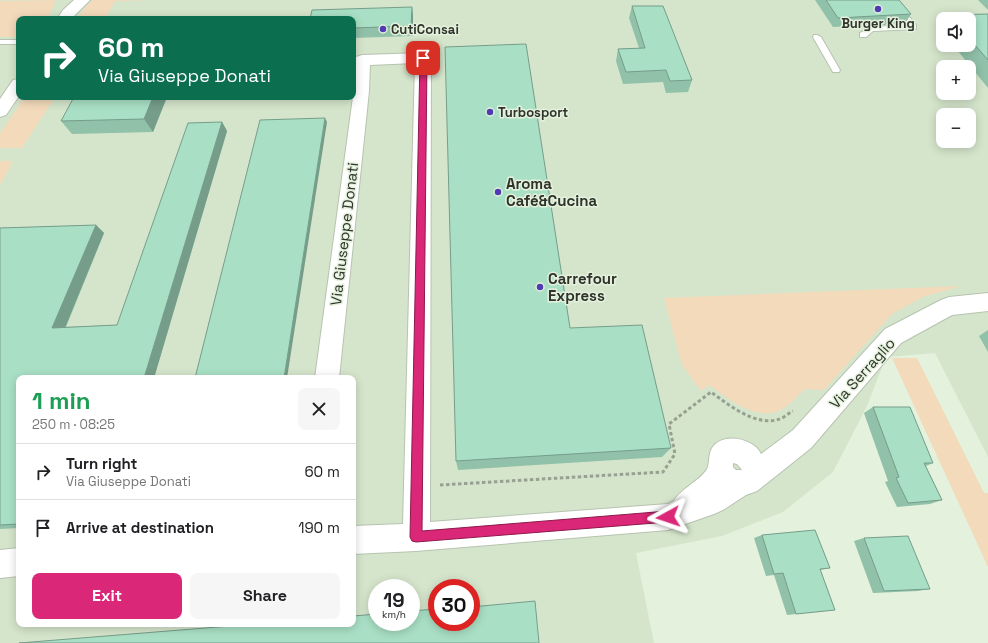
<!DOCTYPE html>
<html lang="en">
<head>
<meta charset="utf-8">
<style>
	:root { --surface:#fff; --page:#f6f6f6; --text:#202124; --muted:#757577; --line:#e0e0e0; --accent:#db2777 }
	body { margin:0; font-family:"Space Grotesk",sans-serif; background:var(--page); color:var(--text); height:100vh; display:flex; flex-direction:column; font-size:15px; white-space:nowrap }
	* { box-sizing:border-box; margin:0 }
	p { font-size:13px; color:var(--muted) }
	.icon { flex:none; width:22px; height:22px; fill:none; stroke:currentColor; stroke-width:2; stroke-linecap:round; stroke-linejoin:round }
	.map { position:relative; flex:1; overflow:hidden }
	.panel { position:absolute; left:16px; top:375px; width:340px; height:252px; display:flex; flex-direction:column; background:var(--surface); border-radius:8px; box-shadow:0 2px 10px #0003 }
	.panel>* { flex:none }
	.top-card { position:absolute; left:16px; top:16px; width:340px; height:84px; border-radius:8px; box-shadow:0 2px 10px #0003; background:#0b6e4f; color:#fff; overflow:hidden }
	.buttons { position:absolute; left:936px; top:12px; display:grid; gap:8px }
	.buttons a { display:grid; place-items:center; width:40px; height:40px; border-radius:8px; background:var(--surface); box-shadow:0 2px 10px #0003; font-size:20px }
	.speed { position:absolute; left:368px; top:579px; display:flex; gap:8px; font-size:20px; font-weight:700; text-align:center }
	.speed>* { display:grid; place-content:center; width:52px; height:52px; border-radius:50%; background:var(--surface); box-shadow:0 2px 10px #0003; line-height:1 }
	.speed small { font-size:10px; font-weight:400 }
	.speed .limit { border:6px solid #d22; background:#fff; color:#111 }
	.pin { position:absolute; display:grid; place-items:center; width:34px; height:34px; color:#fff; margin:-17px; border-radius:8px; box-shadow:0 2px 6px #0006 }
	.me { position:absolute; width:44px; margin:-22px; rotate:265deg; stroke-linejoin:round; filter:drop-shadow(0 0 3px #0008) }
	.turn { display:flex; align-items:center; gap:14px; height:84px; padding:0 16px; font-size:18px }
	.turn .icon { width:52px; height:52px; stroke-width:2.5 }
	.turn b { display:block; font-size:28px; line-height:34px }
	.round { display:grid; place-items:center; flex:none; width:42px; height:42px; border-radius:8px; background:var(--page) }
	.headline { display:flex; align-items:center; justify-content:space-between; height:68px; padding:0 16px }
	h1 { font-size:24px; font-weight:700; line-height:30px; color:#1e9e55 }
	.primary-button { display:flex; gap:8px; margin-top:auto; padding:8px 16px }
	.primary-button a { flex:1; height:46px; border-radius:8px; background:var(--accent); color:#fff; font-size:16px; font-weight:700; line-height:46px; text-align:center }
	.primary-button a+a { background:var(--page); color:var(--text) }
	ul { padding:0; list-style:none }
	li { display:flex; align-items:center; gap:12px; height:56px; padding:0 16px; border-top:1px solid var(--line) }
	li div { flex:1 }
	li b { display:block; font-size:15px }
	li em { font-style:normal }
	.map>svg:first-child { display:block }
	.built { fill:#d5e5cb; fill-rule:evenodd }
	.green { fill:#f3dabb }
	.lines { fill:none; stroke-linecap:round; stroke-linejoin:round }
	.lane-casing { stroke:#b7c3b0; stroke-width:2 }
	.street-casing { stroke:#b7c3b0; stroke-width:2 }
	.path { stroke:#97a091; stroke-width:3; stroke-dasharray:3.5 2.5; stroke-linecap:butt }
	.lane { fill:#fff; fill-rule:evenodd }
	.street { fill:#fff; fill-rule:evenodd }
	.wall { fill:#91c1a9 }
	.shaded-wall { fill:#769d8a }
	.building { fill:#a9e0c5; stroke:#769d8a }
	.route { fill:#db2777; stroke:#8e194d }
	.poi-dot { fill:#4f3cb3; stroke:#e4f1dc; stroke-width:1.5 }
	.labels { text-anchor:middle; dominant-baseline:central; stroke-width:3; stroke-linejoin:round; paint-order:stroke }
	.far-poi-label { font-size:13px; font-weight:bold; fill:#2f332c; stroke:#e4f1dc; text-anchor:start }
	.poi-label { font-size:15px; font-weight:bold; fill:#2f332c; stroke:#e4f1dc; text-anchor:start }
	.street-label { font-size:15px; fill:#2f332c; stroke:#e4f1dc }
</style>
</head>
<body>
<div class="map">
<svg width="988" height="643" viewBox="0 0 988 643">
	<rect width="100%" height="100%" fill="#e4f1dc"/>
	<path class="built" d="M 0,0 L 988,0 L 988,457 L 935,353 L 886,357 L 867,406 L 833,472 L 783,512 L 722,536 L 636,553 L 654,643 L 0,643 ZM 19,19 L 353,19 L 353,97 L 19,97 ZM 943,19 L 969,19 L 969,45 L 943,45 ZM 943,67 L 969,67 L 969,93 L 943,93 ZM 943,115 L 969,115 L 969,141 L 943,141 ZM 19,378 L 353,378 L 353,624 L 19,624 ZM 377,588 L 411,588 L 411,622 L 377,622 ZM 437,588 L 471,588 L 471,622 L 437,622 Z"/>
	<g class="green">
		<polygon points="55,0 52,10 47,19 19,19 19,37 0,37 0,1"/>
		<polygon points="93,0 154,0 115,1 105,19 77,19 87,5"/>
		<polygon points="25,97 55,97 22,148 0,148 0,133"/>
		<polygon points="0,161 13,161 0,185"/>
		<path d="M 961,286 L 923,297 L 892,314 L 824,390 L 805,389 C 796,397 788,408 776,412 C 753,419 727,398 709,385 L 701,391 L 682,365 L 664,298 Z"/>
		<polygon points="892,358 917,358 984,493 988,493 988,567"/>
	</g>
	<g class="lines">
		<defs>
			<g id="lane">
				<polygon points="887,0 895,0 916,25 916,29 873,31 866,37 860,37 860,33 871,27 908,25"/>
				<polygon points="814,35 817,35 821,37 840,70 839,72 833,72 813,37"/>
				<rect x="0" y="40" width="19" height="4"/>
			</g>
			<g id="street">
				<polygon points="74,0 90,0 71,19 57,19 63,10"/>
				<path d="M 423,53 L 429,55 L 431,58 L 430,522 L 668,504 L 674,501 C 680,489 700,481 707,469 C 710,463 708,455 712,448 C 722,432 754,438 761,454 L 793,430 L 885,329 L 941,300 L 949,297 L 988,293 L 988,311 L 952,315 L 901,343 L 811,448 L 757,491 L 746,495 L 723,510 L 714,514 L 668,530 L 416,551 L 353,554 L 353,526 L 403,524 L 415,63 L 370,65 L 369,91 L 339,378 L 315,378 L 353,97 L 354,60 L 356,57 L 362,55 ZM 733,463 L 737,464 L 742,470 L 736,470 L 733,467 Z"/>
				<polygon points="19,79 19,96 6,115 0,117 0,99 13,80"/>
				<polygon points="19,548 19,576 0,578 0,550"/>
			</g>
		</defs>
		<use href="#lane" class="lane-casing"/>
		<use href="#street" class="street-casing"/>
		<path class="path" d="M 440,485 L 663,472 L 675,454 L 669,424 L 711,392 C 729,405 758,429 782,418 C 786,416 789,413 793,411"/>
		<use href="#lane" class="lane"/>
		<use href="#street" class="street"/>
	</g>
	<g class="wall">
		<polygon points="815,0 899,0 911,14 905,24 833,27"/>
		<polygon points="978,0 988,0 988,10"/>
		<polygon points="632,6 692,80 688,92 666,93 663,82 623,84 616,61 618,49 639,48 629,18"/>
		<polygon points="412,7 413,16 413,36 353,38 353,19"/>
		<polygon points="988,14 988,88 953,45 969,45 969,19 947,19 950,15"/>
		<polygon points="943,25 943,33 940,29"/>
		<polygon points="167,97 153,132 72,134 61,121"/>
		<polygon points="222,122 227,131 154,378 19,378 19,528 0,529 0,228 96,225 104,233 66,327 117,325"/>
		<polygon points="570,328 671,448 662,457 458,470 456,461"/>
		<polygon points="988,330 988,352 979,336"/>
		<polygon points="873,407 933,463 926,466 942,500 930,504 897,507 885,482 888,481 864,413"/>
		<polygon points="762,535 830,568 820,570 835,610 787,615 774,575 766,576 754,538"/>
		<polygon points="864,538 930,589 918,591 873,593 854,541"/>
	</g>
	<g class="shaded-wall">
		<polygon points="412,7 413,16 413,36 411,26"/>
		<polygon points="153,97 167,97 153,132 144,119"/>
		<polygon points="325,118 327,122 287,378 284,378"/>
		<polygon points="222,122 227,131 154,378 144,378"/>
		<polygon points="96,225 104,233 62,335 52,328"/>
	</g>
	<g class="building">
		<polygon points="826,0 899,0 911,14 838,18"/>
		<polygon points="632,6 663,6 692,80 670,81 666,70 626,72 618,49 645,48"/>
		<polygon points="412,7 411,26 353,28 353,19 310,19 312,10"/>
		<polygon points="988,14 988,60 969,38 969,19 953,19 950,15"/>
		<polygon points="526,44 570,328 642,325 671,448 456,461 445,47"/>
		<polygon points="74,97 153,97 144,119 61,121"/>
		<polygon points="325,118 284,378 195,378 260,120"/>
		<polygon points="222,122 144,378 19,378 19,524 0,525 0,228 96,225 52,328 117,325 188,123"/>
		<polygon points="873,407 910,407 933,463 924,463 942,500 908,503 896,478 899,477"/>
		<polygon points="815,530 830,568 820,569 835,610 796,614 783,573 774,574 762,535"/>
		<polygon points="908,536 930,589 884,591 864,538"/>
		<polygon points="535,601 539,643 19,643 255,624 353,624 353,616 377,614 377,622 411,622 411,611 437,609 437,622 471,622 471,607"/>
	</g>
	<polygon class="route" points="423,56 427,58 422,531 668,511 672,513 674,517 672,521 668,522 416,542 412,541 410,537 420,58"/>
	<g class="poi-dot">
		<circle cx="878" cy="9" r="4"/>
		<circle cx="383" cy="29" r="4"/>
		<circle cx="490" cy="112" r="4"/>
		<circle cx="498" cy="192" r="4"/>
		<circle cx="540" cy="287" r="4"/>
	</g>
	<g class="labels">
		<g class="far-poi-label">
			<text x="878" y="23" text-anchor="middle">Burger King</text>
			<text x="391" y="29">CutiConsai</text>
			<text x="498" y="112">Turbosport</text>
		</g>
		<g class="poi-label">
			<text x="506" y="183">Aroma<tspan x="506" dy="17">Café&amp;Cucina</tspan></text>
			<text x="548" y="278">Carrefour<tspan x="548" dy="17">Express</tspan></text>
		</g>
		<g class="street-label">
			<text transform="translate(344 234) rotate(-83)">Via Giuseppe Donati</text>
			<text transform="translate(862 373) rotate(-48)">Via Serraglio</text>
		</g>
	</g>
</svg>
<div class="buttons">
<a><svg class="icon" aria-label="sound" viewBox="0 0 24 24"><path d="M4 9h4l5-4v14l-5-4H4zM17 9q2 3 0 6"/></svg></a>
<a>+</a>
<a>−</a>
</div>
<div class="speed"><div>19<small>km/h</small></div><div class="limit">30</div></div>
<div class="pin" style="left:423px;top:58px;background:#d93025"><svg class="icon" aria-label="arrive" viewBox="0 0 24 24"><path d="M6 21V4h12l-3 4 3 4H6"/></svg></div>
<svg class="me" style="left:668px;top:517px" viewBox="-20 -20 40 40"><path d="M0-17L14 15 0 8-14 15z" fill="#db2777" stroke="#fff" stroke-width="4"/></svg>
<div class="top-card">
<div class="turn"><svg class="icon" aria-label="right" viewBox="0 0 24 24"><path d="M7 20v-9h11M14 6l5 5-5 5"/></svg><div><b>60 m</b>Via Giuseppe Donati</div></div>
</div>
<section class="panel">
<div class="headline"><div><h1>1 min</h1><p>250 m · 08:25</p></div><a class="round"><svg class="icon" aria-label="close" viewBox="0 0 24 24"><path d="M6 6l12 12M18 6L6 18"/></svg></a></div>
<ul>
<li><svg class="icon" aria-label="right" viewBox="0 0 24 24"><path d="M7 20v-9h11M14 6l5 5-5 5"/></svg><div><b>Turn right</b><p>Via Giuseppe Donati</p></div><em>60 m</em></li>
<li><svg class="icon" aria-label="arrive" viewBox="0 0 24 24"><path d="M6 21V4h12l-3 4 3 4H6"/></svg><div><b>Arrive at destination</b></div><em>190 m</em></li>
</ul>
<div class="primary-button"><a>Exit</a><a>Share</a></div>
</section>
</div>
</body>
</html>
